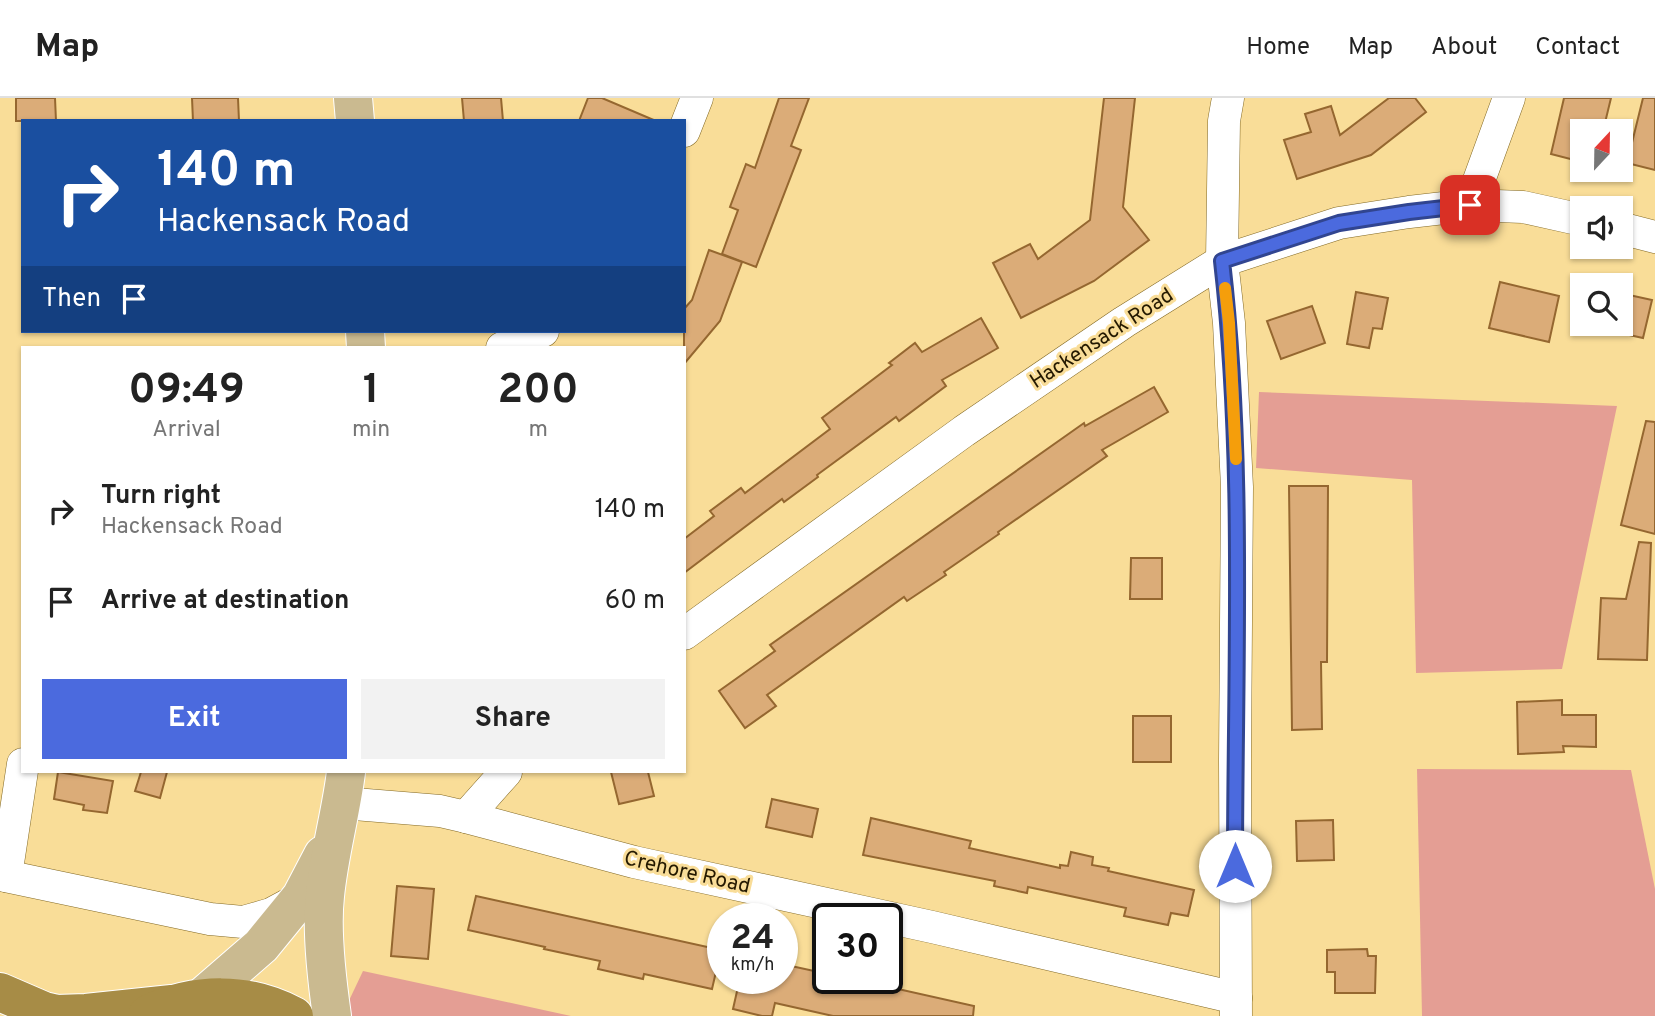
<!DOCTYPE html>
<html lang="en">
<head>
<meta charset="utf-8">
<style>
	:root { --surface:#fff; --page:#f2f2f2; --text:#222; --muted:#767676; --line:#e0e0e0; --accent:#4b6ade }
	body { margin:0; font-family:Overpass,sans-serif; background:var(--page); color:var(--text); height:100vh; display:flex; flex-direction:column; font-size:26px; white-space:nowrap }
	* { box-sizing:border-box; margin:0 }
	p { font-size:23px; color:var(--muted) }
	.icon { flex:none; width:38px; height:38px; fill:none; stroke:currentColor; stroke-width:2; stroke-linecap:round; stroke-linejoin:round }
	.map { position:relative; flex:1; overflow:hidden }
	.sheet { position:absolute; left:21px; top:248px; width:665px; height:427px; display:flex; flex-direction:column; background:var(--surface); border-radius:0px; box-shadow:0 2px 5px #0004 }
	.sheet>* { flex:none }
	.guide { position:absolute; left:21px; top:21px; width:665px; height:214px; border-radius:0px; box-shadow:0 2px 5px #0004; background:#1a4fa0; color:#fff; overflow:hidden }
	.needle { width:46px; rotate:22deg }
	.tools { position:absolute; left:1570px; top:21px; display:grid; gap:14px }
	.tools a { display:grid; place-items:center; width:63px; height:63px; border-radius:0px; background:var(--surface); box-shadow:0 2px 5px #0004; font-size:35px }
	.speed { position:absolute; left:707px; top:805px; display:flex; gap:14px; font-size:35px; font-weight:700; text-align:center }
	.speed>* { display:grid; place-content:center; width:91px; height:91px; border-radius:50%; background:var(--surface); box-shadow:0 2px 5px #0004; line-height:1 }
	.speed small { font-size:18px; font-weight:400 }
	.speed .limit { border:4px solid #111; border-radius:10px; background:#fff; color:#111 }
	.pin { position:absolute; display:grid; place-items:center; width:60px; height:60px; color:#fff; margin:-30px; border-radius:14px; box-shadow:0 4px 10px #0006 }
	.me { position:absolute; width:77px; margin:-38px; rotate:0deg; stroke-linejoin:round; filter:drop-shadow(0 0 5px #0008) }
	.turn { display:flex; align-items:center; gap:24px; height:147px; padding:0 21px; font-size:32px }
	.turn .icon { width:91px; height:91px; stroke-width:2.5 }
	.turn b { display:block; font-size:49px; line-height:60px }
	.then { display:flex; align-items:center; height:66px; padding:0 21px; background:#0003; gap:14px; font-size:26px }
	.eta { display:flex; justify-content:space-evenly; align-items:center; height:119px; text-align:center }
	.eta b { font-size:42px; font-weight:700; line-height:49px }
	.cta { display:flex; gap:14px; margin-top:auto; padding:14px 21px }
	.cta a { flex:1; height:80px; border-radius:0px; background:var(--accent); color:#fff; font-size:28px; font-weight:700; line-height:80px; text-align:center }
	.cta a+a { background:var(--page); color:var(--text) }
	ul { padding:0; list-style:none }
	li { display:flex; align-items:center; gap:21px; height:91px; padding:0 21px }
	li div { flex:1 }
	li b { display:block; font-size:26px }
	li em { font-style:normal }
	header { display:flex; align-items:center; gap:42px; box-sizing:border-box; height:98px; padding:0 35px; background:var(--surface); border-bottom:2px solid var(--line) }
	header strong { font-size:33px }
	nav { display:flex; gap:38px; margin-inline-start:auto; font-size:24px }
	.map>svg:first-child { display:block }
	.green { fill:#e49e94 }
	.building { fill:#dbac78; stroke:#956730; stroke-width:2 }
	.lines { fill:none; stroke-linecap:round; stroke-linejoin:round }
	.minor-casing { stroke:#836924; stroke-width:33 }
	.major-casing { stroke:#fff; stroke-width:40 }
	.highway-casing { stroke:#fff; stroke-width:40 }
	.minor { stroke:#fff; stroke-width:32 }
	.major { stroke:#caba90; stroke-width:38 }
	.highway { stroke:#a78c46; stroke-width:38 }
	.route-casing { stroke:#314590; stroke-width:18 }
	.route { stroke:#4b6ade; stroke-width:12 }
	.slow { stroke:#f59e0b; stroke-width:12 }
	.labels { text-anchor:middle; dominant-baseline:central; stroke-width:6; stroke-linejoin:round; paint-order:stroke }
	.street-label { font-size:21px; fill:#241900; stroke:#f9dd98 }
</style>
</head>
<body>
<header>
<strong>Map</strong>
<nav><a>Home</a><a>Map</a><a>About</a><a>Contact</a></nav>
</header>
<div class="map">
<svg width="1655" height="918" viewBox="0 0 1655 918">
	<rect width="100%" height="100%" fill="#f9dd98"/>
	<g class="green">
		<polygon points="1259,294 1617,308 1562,571 1416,575 1412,382 1256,370"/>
		<polygon points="1417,671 1631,672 1655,791 1655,918 1422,918"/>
		<polygon points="363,873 571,918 348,918 345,911"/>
	</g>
	<g class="building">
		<polygon points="16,0 55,0 56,23 16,23"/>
		<polygon points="192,0 238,0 239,23 193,23"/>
		<polygon points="462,0 501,0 503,23 464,23"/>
		<polygon points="588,0 602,0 656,23 579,23"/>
		<polygon points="779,0 809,0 791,48 801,52 756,169 722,156 738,112 730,109 746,66 755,70"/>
		<polygon points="1104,0 1135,0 1123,109 1149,142 1094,183 1021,220 993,165 1030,146 1038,161 1090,122"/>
		<polygon points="1389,0 1415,0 1426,14 1371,57 1297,81 1284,42 1311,34 1305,16 1331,8 1340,37"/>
		<polygon points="1564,0 1611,0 1603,33 1582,33 1582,64 1551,56"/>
		<polygon points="1643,0 1655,0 1655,72 1627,65"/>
		<polygon points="709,152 742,164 720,223 684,266 684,211 692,202"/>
		<polygon points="1500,184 1559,198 1549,244 1489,230"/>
		<polygon points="1356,194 1388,200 1382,231 1373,230 1369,250 1347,246"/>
		<polygon points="1620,195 1652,202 1643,240 1620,235"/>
		<polygon points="1312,208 1325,245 1281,261 1267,223"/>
		<polygon points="981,220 998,250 942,282 946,288 899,323 896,319 817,377 818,379 784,404 782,401 684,475 684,441 714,418 710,413 741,390 745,395 830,331 822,320 892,267 889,265 915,245 922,254"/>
		<polygon points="1154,289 1168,314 1102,352 1107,358 998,434 999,436 944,474 946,477 907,503 904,499 767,597 776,608 745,630 719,593 775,553 770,547 1084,325 1085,328"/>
		<polygon points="1646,323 1655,324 1655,436 1621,427"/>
		<polygon points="1289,388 1328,388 1327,564 1321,564 1322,631 1292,632"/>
		<polygon points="1639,444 1651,445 1647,562 1598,561 1601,500 1626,501"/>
		<polygon points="1131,460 1162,460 1162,501 1130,501"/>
		<polygon points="1562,602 1562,617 1596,617 1596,649 1563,648 1564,654 1518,656 1517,604"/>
		<rect x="1133" y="618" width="38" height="46"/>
		<polygon points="58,674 113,683 107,715 83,712 84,707 54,701"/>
		<polygon points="141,674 167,674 160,700 135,693"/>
		<polygon points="611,674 648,674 654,698 619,706"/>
		<polygon points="772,701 818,711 812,739 766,729"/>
		<polygon points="871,720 971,743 969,750 1060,770 1060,767 1068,768 1071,754 1093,759 1092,767 1109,770 1108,773 1194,792 1188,818 1171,815 1168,827 1124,818 1126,810 1028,789 1027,795 994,788 995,783 863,757"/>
		<polygon points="1333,722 1334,762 1297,763 1296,723"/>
		<polygon points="397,788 434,791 428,861 391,858"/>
		<polygon points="476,798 721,852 712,891 644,876 643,881 598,871 600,863 544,851 545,849 468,832"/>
		<polygon points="1367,851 1368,858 1376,858 1375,895 1335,895 1335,874 1327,874 1327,852"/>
		<polygon points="782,866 828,876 828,880 849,880 974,908 973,918 833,918 775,905 772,918 762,918 733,911 740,880 782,880"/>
	</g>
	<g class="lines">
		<defs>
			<g id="minor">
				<polyline points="1228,0 1224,23 1222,163 1229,225 1237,389 1235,662 1236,918"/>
				<polyline points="684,33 697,0"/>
				<polyline points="1470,107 1509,0"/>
				<polyline points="1620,130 1655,139"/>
				<polyline points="502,250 543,233"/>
				<polyline points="684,536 964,333 1124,224 1222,163 1339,125 1409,114 1470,107 1523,109 1582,122"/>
				<polyline points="342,705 440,713 466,719 634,764 932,829 1236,900"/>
				<polyline points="466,719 506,674"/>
				<polyline points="0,777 210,821 243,824 271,816 297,802"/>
				<polyline points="6,778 23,666"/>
			</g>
			<g id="major">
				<polyline points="353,0 355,23"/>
				<polyline points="365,233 366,250"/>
				<polyline points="201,900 261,848 301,799 323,757"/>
				<path d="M 332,918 C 327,883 321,833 325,798 C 329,756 341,715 346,674"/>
			</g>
			<g id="highway">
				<polyline points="0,894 44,913 57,916 86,915 172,906"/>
				<path d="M 148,916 C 195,894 248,893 294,918"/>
			</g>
		</defs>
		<use href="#minor" class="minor-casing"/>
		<use href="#major" class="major-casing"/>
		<use href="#highway" class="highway-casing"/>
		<use href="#minor" class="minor"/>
		<use href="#major" class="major"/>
		<use href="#highway" class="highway"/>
	</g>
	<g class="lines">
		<defs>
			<path id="route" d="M 1235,768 C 1235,567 1245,363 1222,163 L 1339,125 L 1409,114 L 1470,107"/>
		</defs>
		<use href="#route" class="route-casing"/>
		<use href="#route" class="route"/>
		<polyline class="slow" points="1225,190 1229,225 1236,361"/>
	</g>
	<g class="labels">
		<g class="street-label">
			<text transform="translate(1102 241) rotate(-33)">Hackensack Road</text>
			<text transform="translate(687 775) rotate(13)">Crehore Road</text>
		</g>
	</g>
</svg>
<div class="tools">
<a><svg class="needle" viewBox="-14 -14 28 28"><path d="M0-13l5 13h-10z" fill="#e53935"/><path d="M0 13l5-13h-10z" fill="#767676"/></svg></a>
<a><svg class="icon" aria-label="sound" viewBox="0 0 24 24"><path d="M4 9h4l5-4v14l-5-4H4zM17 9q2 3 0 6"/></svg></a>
<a><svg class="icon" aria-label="search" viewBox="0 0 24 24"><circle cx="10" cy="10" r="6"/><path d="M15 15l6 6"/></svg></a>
</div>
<div class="speed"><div>24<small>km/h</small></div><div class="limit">30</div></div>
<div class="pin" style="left:1470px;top:107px;background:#d93025"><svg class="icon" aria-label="arrive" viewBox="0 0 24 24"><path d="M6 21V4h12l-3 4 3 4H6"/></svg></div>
<svg class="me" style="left:1235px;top:768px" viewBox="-20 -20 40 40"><circle r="19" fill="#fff"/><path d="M0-13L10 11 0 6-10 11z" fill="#4b6ade"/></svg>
<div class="guide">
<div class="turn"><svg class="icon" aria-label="right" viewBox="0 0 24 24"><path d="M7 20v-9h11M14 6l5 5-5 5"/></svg><div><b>140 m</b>Hackensack Road</div></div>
<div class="then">Then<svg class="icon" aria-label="arrive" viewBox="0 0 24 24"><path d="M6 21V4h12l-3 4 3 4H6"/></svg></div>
</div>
<section class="sheet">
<div class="eta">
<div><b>09:49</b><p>Arrival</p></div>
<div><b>1</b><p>min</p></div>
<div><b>200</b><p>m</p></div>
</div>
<ul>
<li><svg class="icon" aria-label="right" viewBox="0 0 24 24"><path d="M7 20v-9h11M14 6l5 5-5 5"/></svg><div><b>Turn right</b><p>Hackensack Road</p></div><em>140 m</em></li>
<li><svg class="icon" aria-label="arrive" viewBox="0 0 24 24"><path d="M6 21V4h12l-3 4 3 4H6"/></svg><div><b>Arrive at destination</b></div><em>60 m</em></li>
</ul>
<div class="cta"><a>Exit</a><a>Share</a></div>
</section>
</div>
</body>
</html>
